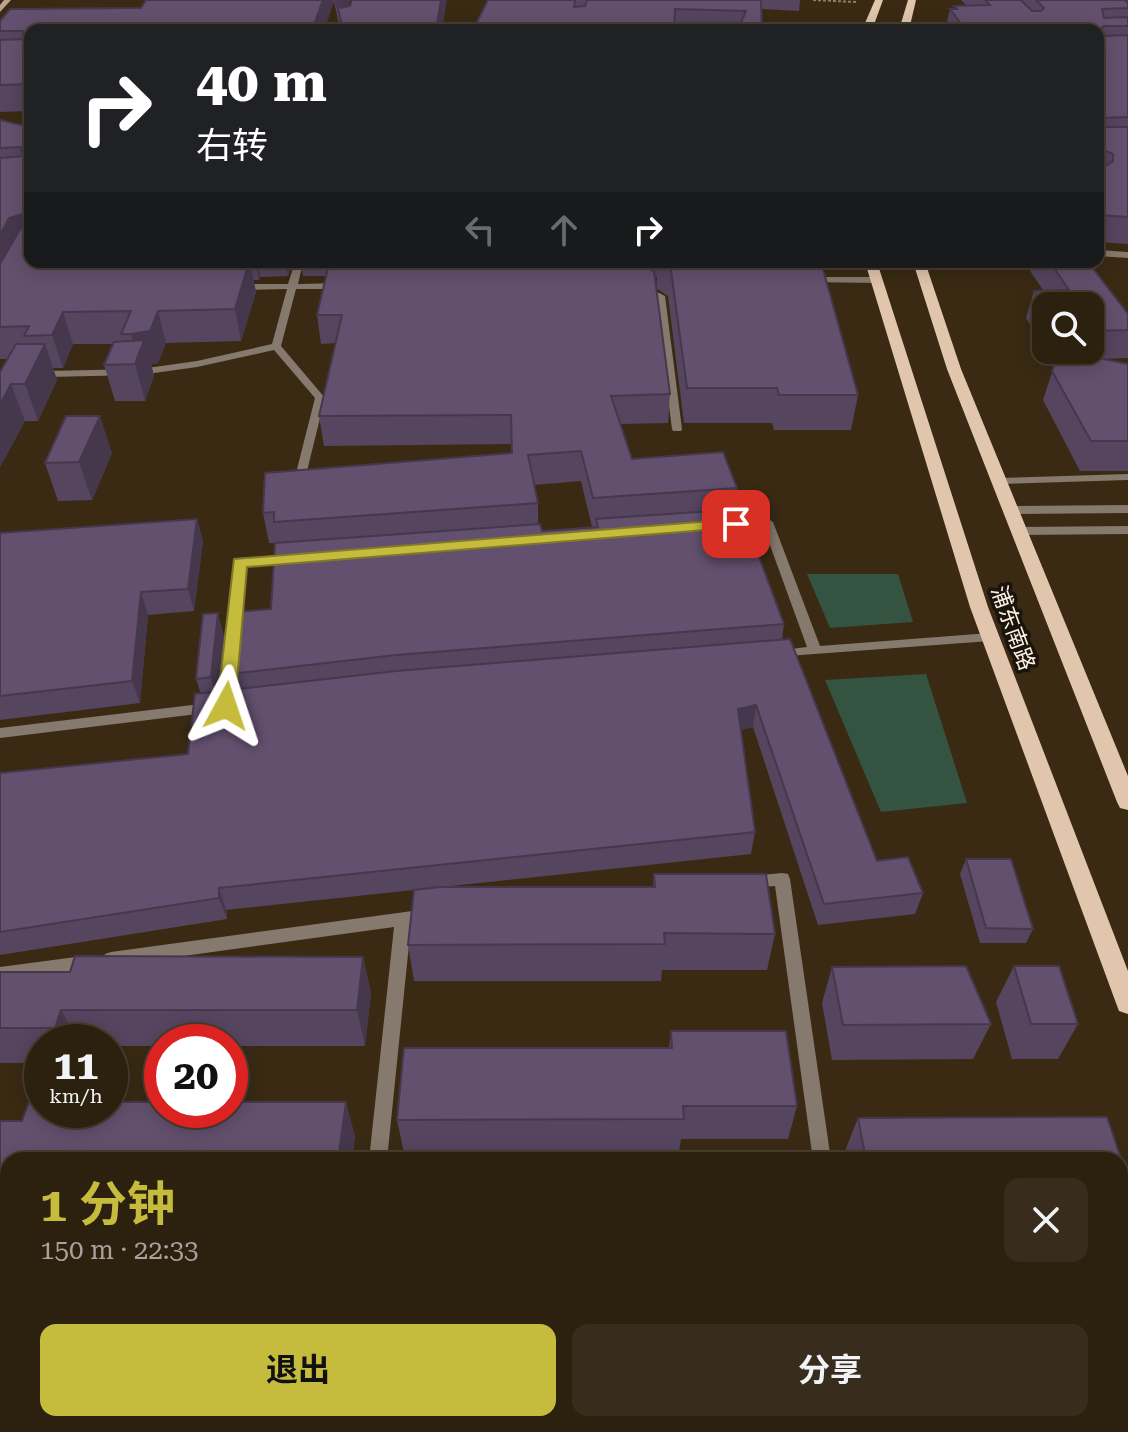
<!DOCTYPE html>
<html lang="zh">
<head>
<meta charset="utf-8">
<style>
	:root { --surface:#2c200f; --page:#382d1d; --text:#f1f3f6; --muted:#a6a39e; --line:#483e2f; --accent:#c5bc3d }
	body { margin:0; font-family:"Roboto Serif","Noto Sans SC",serif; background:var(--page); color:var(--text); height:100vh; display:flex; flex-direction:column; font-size:30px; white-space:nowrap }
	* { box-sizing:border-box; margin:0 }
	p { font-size:26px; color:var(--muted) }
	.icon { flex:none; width:44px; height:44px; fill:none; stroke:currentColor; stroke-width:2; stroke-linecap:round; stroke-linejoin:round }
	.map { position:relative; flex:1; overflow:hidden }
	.side { position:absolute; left:0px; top:1152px; width:1128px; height:280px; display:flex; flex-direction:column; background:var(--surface); border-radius:24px 24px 0 0; box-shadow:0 4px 20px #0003,0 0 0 2px var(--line) }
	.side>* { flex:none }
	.banner { position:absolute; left:24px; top:24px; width:1080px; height:244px; border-radius:16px; box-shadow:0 4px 20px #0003,0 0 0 2px var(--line); background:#202124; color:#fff; overflow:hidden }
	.tools { position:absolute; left:1032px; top:292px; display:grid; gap:16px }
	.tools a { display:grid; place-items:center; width:72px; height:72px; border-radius:16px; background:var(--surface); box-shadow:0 4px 20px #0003,0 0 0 2px var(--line); font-size:40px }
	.speed { position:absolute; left:24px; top:1024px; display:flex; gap:16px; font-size:40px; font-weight:700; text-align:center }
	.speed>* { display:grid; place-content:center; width:104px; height:104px; border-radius:50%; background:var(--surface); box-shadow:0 4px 20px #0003,0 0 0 2px var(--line); line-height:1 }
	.speed small { font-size:20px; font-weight:400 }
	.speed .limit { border:12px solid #d22; background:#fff; color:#111 }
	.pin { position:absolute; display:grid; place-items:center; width:68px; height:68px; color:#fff; margin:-34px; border-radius:16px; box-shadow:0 4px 12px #0006 }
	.me { position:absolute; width:88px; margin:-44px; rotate:5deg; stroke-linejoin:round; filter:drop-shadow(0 0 6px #0008) }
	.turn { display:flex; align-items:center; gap:28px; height:168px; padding:0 40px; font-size:36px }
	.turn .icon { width:104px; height:104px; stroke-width:2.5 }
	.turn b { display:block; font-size:56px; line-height:68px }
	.lanes { display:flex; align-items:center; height:76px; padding:0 40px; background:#0003; justify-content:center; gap:40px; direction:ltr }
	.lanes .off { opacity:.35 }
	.round { display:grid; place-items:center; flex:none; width:84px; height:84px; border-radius:16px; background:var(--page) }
	.overview { display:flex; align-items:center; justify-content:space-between; height:136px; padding:0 40px }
	h1 { font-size:48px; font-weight:700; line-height:60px; color:var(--accent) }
	.primary-button { display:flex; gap:16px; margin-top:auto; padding:16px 40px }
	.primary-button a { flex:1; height:92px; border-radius:16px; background:var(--accent); color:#111; font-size:32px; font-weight:700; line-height:92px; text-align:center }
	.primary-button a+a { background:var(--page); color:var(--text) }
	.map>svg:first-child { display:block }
	.green { fill:#345340 }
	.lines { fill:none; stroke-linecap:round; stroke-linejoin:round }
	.path { stroke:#8c7e6b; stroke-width:2; stroke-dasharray:3 2; stroke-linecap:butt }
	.lane { fill:#86796d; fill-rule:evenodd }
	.secondary { fill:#b9a491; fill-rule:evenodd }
	.primary { fill:#e1c5ac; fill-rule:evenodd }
	.wall { fill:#55455f; fill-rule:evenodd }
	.shaded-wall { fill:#45384d }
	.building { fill:#63506e; stroke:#45384d; stroke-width:2; fill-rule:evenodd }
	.route { fill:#c5bc3d; stroke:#807a28; stroke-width:2 }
	.labels { text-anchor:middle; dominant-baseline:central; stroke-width:7; stroke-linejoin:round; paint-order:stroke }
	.street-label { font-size:22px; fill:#fdf2e5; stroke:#1b140b }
</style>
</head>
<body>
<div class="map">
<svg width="1128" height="1432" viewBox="0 0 1128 1432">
	<rect width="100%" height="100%" fill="#3a2a14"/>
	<g class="green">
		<polygon points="807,574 898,574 913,622 830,628"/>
		<polygon points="926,674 967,803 881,812 825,680"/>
	</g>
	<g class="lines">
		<polyline class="path" points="813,0 856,2"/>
		<g class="lane">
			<polygon points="1098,250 1128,252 1128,258 1098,256"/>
			<polygon points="295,262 303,262 298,284 341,283 346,286 341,289 296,289 281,346 325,398 307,471 303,472 297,469 315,398 274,350 197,367 140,375 0,378 0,372 140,369 197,361 272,344 287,289 238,290 233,287 238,284 288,284"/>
			<polygon points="623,262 631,262 635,281 665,296 682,429 681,431 673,431 672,429 655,297 628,284"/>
			<polygon points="810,277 877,277 882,280 877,283 807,282 807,278"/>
			<polygon points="1128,474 1128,480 998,484 992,481 998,478"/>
			<polygon points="1128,505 1128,513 1010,514 1004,510 1010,506"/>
			<polygon points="767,518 773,522 820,646 990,633 997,637 990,641 774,657 772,654 774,651 807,647 763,526 730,529 724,525 730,521"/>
			<polygon points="1128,526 1128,534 1018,535 1012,531 1018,527"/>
			<polygon points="291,554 297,558 295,561 246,565 233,706 231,710 221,710 219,706 234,562 240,558"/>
			<polygon points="209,703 214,704 216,708 214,712 0,738 0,728"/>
			<polygon points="782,873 788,874 790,879 831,1160 813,1160 775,886 750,888 744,887 742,882 744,877"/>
			<polygon points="427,909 433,911 435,916 433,921 411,925 387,1160 369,1160 394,927 111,966 105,964 103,959 105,954 111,952"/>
			<polygon points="91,955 97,957 99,962 97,967 91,969 0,981 0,967"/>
			<polygon points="340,1424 389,1424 392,1432 369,1432 368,1430 367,1432 336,1432"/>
		</g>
		<polygon class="secondary" points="4,0 11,0 0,12 0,5"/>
		<g class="primary">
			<polygon points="875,0 883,0 872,30 862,30"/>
			<polygon points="908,0 916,0 909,30 899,30"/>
			<polygon points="865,262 877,262 988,607 1128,971 1128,1014 1119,1011 1116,1003 970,607"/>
			<polygon points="913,262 925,262 961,369 1128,776 1128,810 1120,808 1117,802 947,369"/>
		</g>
	</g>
	<g class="wall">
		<polygon points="146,0 350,0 348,7 442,30 340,30 334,1 324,30 30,30 30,111 0,112 0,21 141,8"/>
		<polygon points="488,0 800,0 799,11 761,9 762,30 473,30"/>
		<polygon points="961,0 1128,0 1128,244 1098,242 1098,30 945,30 950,9 954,9 954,6 966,5"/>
		<polygon points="0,120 30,127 30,262 294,262 288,276 260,277 259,280 253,280 256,292 241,341 166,343 158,363 151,364 154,376 145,401 115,401 104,365 113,344 73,344 63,368 53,368 57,380 38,421 25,421 0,467 8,359 0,359"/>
		<path d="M 300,262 L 821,262 L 858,395 L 851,430 L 774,430 L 772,423 L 684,423 L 668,296 L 656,288 L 657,277 L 654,277 L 670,394 L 668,423 L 621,424 L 632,459 L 737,488 L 734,509 L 784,624 L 782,639 L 877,861 L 923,893 L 915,914 L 818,925 L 753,727 L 741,730 L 755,832 L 751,854 L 226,910 L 227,919 L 0,955 L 0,773 L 188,754 L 201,694 L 196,679 L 224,636 L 218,692 L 234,690 L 230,674 L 271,609 L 278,543 L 269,543 L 263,513 L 512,453 L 512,444 L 324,446 L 319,416 L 336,343 L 321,344 L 317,315 L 326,276 L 303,276 ZM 581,481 L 592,527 L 542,531 L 538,524 L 538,503 L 534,485 Z"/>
		<polygon points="1024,262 1088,262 1128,314 1128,358 1102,359 1128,364 1128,471 1080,471 1043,400 1056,360 1054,360 1048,350 1090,350 1090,306 1046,306 1046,348 1026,318 1034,291 1043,290"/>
		<polygon points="112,453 92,500 58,501 45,463"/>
		<polygon points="197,519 203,541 194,611 148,615 140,703 0,720 0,533"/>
		<polygon points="966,859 1033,929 1026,943 980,943 960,874"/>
		<polygon points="654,874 775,934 767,970 662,970 661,981 414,981 408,945 653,887"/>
		<polygon points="363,957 371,993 365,1046 230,1046 230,1042 162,1042 162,1046 110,1046 110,1042 42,1042 42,1063 0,1063 0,972 70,972"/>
		<polygon points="1014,966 1078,1024 1058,1059 1012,1059 996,1002"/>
		<polygon points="832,967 991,1024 973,1059 832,1060 822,1003"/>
		<polygon points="671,1031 797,1106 788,1139 681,1139 679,1152 404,1153 397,1120 669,1048"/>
		<polygon points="1107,1117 1128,1179 1128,1190 1120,1200 1120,1160 847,1160 845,1151 858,1118"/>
		<polygon points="0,1121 355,1136 352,1160 8,1160 8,1220 0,1220"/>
		<rect x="0" y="1280" width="8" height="105"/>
		<polygon points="1007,1424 1120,1424 1128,1432 1008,1432"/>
	</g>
	<g class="shaded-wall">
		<polygon points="323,0 334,0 324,30 312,30"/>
		<polygon points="340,0 350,0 342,26 338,5"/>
		<polygon points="441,0 447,0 442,30 436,30"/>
		<polygon points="22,214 30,239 0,285 0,235 9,218"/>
		<polygon points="250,262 256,292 241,341 235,309"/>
		<polygon points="256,262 258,262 260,277 259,280"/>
		<polygon points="285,262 294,262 288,276"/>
		<polygon points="158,311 166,343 158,363 151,364 154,376 145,401 135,364 137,357 131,334"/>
		<polygon points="63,312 73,344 63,368 52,335"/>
		<polygon points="45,344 57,380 38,421 25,384"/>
		<polygon points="11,384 25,421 0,467 0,404"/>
		<polygon points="100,416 112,453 92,500 79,462"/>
		<polygon points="197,519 203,541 194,611 188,589"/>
		<polygon points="141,592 148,615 140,703 132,681"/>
		<polygon points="218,613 224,636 217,699 211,677"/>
		<polygon points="756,705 753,727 734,732 738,709"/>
		<polygon points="219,888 226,910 227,919 219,898"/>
		<polygon points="363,957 371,993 365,1046 357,1010"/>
		<polygon points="61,1010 79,1042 63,1042 55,1028"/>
		<polygon points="346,1102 355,1136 352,1160 338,1160"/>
		<polygon points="8,1177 8,1194 4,1189"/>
	</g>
	<g class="building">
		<polygon points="146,0 323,0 312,30 30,30 30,84 0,85 0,40 25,39 23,31 0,31 0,21 10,9 141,8"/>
		<polygon points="336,0 340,0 338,5 341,8 350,6 352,0 441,0 436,30 343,30"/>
		<polygon points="488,0 575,0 574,7 585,6 587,0 761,0 762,30 738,30 746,11 675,9 674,30 473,30"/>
		<path d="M 985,0 L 1021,0 L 1032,11 L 1041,11 L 1044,8 L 1036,0 L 1125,0 L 1128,3 L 1128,8 L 1102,9 L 1104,18 L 1128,17 L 1128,26 L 1104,26 L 1101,29 L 1104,36 L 1128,35 L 1128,117 L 1103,118 L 1105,127 L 1128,127 L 1128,217 L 1098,215 L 1098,30 L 966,30 L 950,9 L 957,9 L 954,6 L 990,5 ZM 1103,150 L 1113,154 L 1113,161 L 1107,165 L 1103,163 Z"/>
		<polygon points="0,120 30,127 30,262 249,262 235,309 158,311 150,331 131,334 121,334 131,311 63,312 52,335 24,336 29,326 0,327 0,264 23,224 22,214 9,218 0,235 0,158 23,156 21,147 0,148"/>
		<polygon points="516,262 634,262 654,271 670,394 611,396 632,459 723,452 737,488 593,498 581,451 528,455 538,503 274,522 274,512 263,513 265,473 512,453 511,415 319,416 342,315 317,315 329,264"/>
		<polygon points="669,262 821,262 858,395 779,395 777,388 687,388 670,263"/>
		<polygon points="1050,262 1088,262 1128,314 1128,330 1090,331 1090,306 1046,306 1046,308 1034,291 1069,290"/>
		<polygon points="144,340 135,364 104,365 114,342"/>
		<polygon points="16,344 45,344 25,384 11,384 0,404 0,372"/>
		<polygon points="1060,350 1128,364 1128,441 1091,441 1052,371"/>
		<polygon points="66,416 100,416 79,462 45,463"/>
		<polygon points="741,509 784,624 396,655 230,674 237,612 271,609 275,543 540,524 542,531 598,527 596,519"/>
		<polygon points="197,519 188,589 141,592 132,681 0,696 0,533"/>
		<polygon points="218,613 211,677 196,679 203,614"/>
		<polygon points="790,639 877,861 908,857 923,893 824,904 756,705 738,709 755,832 219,888 219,898 0,932 0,773 188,754 195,694 396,671"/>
		<polygon points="966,859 1011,859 1033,929 986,928"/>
		<polygon points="654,874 766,874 775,934 664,933 665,944 408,945 414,890 440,887 655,887"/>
		<polygon points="75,956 363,957 357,1010 61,1010 55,1028 0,1028 0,972 70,972"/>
		<polygon points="966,966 991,1024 843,1025 832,967"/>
		<polygon points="1014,966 1059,966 1078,1024 1031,1024"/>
		<polygon points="671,1031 786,1031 797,1106 683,1106 684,1119 397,1120 404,1048 672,1048"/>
		<polygon points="29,1102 42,1102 42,1110 110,1110 110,1102 162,1102 162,1110 230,1110 230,1102 346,1102 338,1160 8,1160 8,1177 4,1189 0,1189 0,1121 22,1121"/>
		<polygon points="1107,1117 1128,1179 1128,1186 1120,1186 1120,1160 866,1160 858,1118"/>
		<rect x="0" y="1280" width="8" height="79"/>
		<polygon points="1120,1287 1128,1287 1128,1432 1106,1432 1104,1425 1029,1425 1029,1424 1120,1424"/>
	</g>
	<polygon class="route" points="736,519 742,521 742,527 247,567 235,706 226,713 217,706 234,559"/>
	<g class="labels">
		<g class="street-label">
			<text transform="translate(1013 628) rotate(70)">浦东南路</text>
		</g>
	</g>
</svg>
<div class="tools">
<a><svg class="icon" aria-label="search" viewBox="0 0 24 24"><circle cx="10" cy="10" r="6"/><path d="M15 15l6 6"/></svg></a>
</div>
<div class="speed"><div>11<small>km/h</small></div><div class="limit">20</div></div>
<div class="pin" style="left:736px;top:524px;background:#d93025"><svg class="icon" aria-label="arrive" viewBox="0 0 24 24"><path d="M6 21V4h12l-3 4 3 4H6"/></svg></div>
<svg class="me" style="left:226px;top:706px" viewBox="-20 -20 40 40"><path d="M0-17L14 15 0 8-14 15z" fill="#c5bc3d" stroke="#fff" stroke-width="4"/></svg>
<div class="banner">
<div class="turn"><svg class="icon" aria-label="right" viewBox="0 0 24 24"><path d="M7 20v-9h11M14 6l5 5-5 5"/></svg><div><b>40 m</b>右转</div></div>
<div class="lanes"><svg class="icon off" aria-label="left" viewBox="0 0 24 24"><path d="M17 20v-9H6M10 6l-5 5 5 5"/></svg><svg class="icon off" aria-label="ahead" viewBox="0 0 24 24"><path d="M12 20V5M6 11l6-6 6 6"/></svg><svg class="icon" aria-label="right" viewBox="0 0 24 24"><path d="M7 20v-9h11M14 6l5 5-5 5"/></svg></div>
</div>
<section class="side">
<div class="overview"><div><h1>1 分钟</h1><p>150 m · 22:33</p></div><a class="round"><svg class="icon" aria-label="close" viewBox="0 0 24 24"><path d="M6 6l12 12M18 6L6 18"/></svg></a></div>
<div class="primary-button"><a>退出</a><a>分享</a></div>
</section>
</div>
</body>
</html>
